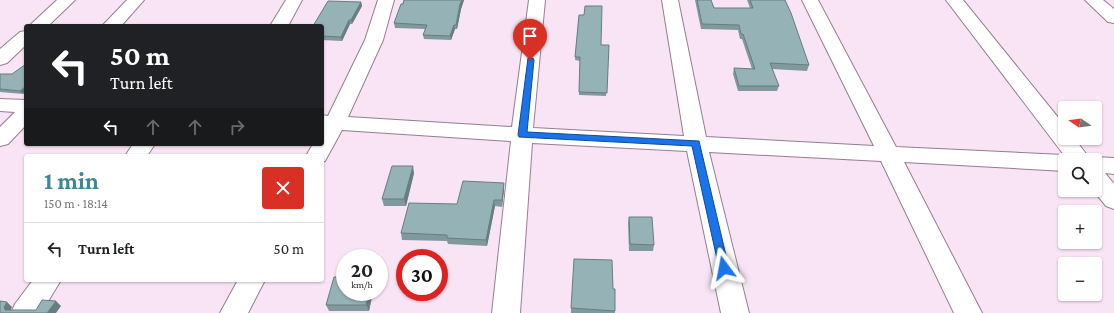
<!DOCTYPE html>
<html lang="en">
<head>
<meta charset="utf-8">
<style>
	:root { --surface:#fff; --page:#f2f2f2; --text:#202124; --muted:#757577; --line:#e0e0e0; --accent:#418792 }
	body { margin:0; font-family:"Crimson Pro",serif; background:var(--page); color:var(--text); height:100vh; display:flex; flex-direction:column; font-size:15px; white-space:nowrap }
	* { box-sizing:border-box; margin:0 }
	p { font-size:13px; color:var(--muted) }
	.icon { flex:none; width:22px; height:22px; fill:none; stroke:currentColor; stroke-width:2; stroke-linecap:round; stroke-linejoin:round }
	.map { position:relative; flex:1; overflow:hidden }
	.side { position:absolute; left:24px; top:154px; width:300px; height:128px; display:flex; flex-direction:column; background:var(--surface); border-radius:4px; box-shadow:0 1px 3px #0004 }
	.side>* { flex:none }
	.guide { position:absolute; left:24px; top:24px; width:300px; height:122px; border-radius:4px; box-shadow:0 1px 3px #0004; background:#202124; color:#fff; overflow:hidden }
	.needle { width:26px; rotate:283deg }
	.fabs { position:absolute; left:1058px; top:101px; display:grid; gap:8px }
	.fabs a { display:grid; place-items:center; width:44px; height:44px; border-radius:4px; background:var(--surface); box-shadow:0 1px 3px #0004; font-size:20px }
	.speed { position:absolute; left:336px; top:249px; display:flex; gap:8px; font-size:20px; font-weight:700; text-align:center }
	.speed>* { display:grid; place-content:center; width:52px; height:52px; border-radius:50%; background:var(--surface); box-shadow:0 1px 3px #0004; line-height:1 }
	.speed small { font-size:10px; font-weight:400 }
	.speed .limit { border:6px solid #d22; background:#fff; color:#111 }
	.pin { position:absolute; display:grid; place-items:center; width:34px; height:34px; color:#fff; margin:-41px -17px; border-radius:50% 50% 50% 0; rotate:-45deg; box-shadow:0 0 4px #0007 }
	.pin .icon { rotate:45deg }
	.me { position:absolute; width:44px; margin:-22px; rotate:347deg; stroke-linejoin:round; filter:drop-shadow(0 0 3px #0008) }
	.turn { display:flex; align-items:center; gap:14px; height:84px; padding:0 20px; font-size:18px }
	.turn .icon { width:52px; height:52px; stroke-width:2.5 }
	.turn b { display:block; font-size:28px; line-height:34px }
	.lanes { display:flex; align-items:center; height:38px; padding:0 20px; background:#0003; justify-content:center; gap:20px; direction:ltr }
	.lanes .off { opacity:.35 }
	.round { display:grid; place-items:center; flex:none; width:42px; height:42px; border-radius:4px; background:var(--page) }
	.overview { display:flex; align-items:center; justify-content:space-between; height:68px; padding:0 20px }
	h1 { font-size:24px; font-weight:700; line-height:30px; color:var(--accent) }
	ul { padding:0; list-style:none }
	li { display:flex; align-items:center; gap:12px; height:52px; padding:0 20px; border-top:1px solid var(--line) }
	li div { flex:1 }
	li b { display:block; font-size:15px }
	li em { font-style:normal }
	.map>svg:first-child { display:block }
	.lines { fill:none; stroke-linecap:round; stroke-linejoin:round }
	.minor-casing { stroke:#927f8f; stroke-width:2 }
	.minor { fill:#fff; fill-rule:evenodd }
	.wall { fill:#80999d }
	.shaded-wall { fill:#687d80 }
	.building { fill:#95b2b7; stroke:#687d80 }
	.route { fill:#1a73e8; stroke:#114b97 }
</style>
</head>
<body>
<div class="map">
<svg width="1114" height="313" viewBox="0 0 1114 313">
	<rect width="100%" height="100%" fill="#f9e4f5"/>
	<g class="lines">
		<defs>
			<g id="minor">
				<polygon points="57,0 75,0 48,26 29,26"/>
				<polygon points="127,0 144,0 121,26 102,26"/>
				<polygon points="286,0 302,0 288,26 270,26"/>
				<polygon points="378,0 394,0 383,40 348,117 512,127 529,0 545,0 533,128 684,136 662,0 678,0 706,137 874,146 802,0 818,0 896,147 1064,155 946,0 963,0 1065,126 1065,138 1074,138 1090,159 1095,157 1114,158 1114,174 1105,173 1114,184 1114,209 1106,206 1093,190 1095,190 1095,160 1065,160 1065,171 904,162 982,313 954,313 881,161 709,152 749,313 721,313 687,151 532,143 520,313 492,313 511,141 342,130 325,161 322,162 322,156 306,156 313,144 322,144 322,115 328,116 365,40"/>
				<polygon points="1085,0 1103,0 1114,9 1114,23 1108,22"/>
				<polygon points="26,31 26,45 7,63 0,65 0,49 20,32"/>
				<polygon points="0,99 26,100 26,125 8,144 0,146 0,127 15,112 0,111"/>
				<polygon points="133,144 155,144 147,156 125,156"/>
				<polygon points="33,280 61,280 41,313 11,313 15,304"/>
				<polygon points="238,280 265,280 248,313 220,313"/>
			</g>
		</defs>
		<use href="#minor" class="minor-casing"/>
		<use href="#minor" class="minor"/>
	</g>
	<g class="wall">
		<polygon points="404,0 464,0 461,9 457,29 455,29 451,40 424,39 423,35 425,29 395,28 394,23"/>
		<polygon points="695,0 711,0 714,8 750,8 747,0 785,0 809,65 807,71 772,69 779,86 777,91 738,91 733,74 734,68 752,69 742,39 740,39 738,30 701,29"/>
		<polygon points="361,2 362,6 352,24 350,24 342,41 322,40 322,26"/>
		<polygon points="579,15 601,45 609,45 606,96 579,95 580,61 575,60"/>
		<polygon points="0,74 12,74 23,94 0,92"/>
		<polygon points="414,173 406,206 384,206 382,199"/>
		<polygon points="504,183 504,189 502,207 495,206 487,246 448,244 447,241 402,240 401,233"/>
		<polygon points="629,217 654,245 653,251 629,251 628,223"/>
		<polygon points="613,289 615,289 615,313 571,313 571,308"/>
		<polygon points="345,292 373,292 369,311 329,311 326,305"/>
	</g>
	<g class="shaded-wall">
		<polygon points="462,0 464,0 461,9 457,29 456,25 460,4"/>
		<polygon points="361,2 362,6 352,24 351,20"/>
		<polygon points="349,20 350,24 342,41 341,37"/>
		<polygon points="454,25 455,29 451,40 450,36"/>
		<polygon points="26,86 26,92 23,94 20,91"/>
		<polygon points="413,166 414,173 406,206 404,199"/>
		<polygon points="504,183 504,189 502,207 502,200"/>
		<polygon points="494,200 495,206 487,246 486,240"/>
		<polygon points="369,292 373,292 369,311 366,305"/>
		<polygon points="56,301 61,306 56,313 47,313"/>
		<polygon points="7,302 12,307 10,312 5,310 4,307"/>
	</g>
	<g class="building">
		<polygon points="404,0 462,0 460,4 456,25 454,25 450,36 423,35 427,25 394,23 401,4 403,4"/>
		<polygon points="697,0 711,0 714,8 753,8 750,0 785,0 791,13 809,65 770,63 779,86 739,86 734,68 755,69 743,34 741,34 739,25 702,24"/>
		<polygon points="328,1 361,2 351,20 349,20 341,37 322,36 322,26 313,26"/>
		<polygon points="585,6 602,6 601,45 609,45 607,93 579,92 580,57 575,57 579,15 584,15"/>
		<polygon points="26,64 26,86 20,91 0,89 0,74 12,74"/>
		<polygon points="392,166 413,166 404,199 382,199"/>
		<polygon points="463,181 504,183 502,200 494,200 486,240 447,238 447,235 401,233 409,203 457,204"/>
		<polygon points="629,217 652,217 654,245 630,244"/>
		<polygon points="574,259 612,260 613,289 615,289 615,311 571,308"/>
		<polygon points="334,277 345,277 345,292 369,292 366,305 326,305"/>
		<polygon points="42,300 56,301 47,313 0,313 0,301 7,302 4,307 5,310 36,310"/>
	</g>
	<polygon class="route" points="528,58 533,58 534,60 527,132 699,141 729,268 728,271 724,272 720,271 719,268 692,146 519,137 518,135"/>
</svg>
<div class="fabs">
<a><svg class="needle" viewBox="-14 -14 28 28"><path d="M0-13l5 13h-10z" fill="#e53935"/><path d="M0 13l5-13h-10z" fill="#757577"/></svg></a>
<a><svg class="icon" aria-label="search" viewBox="0 0 24 24"><circle cx="10" cy="10" r="6"/><path d="M15 15l6 6"/></svg></a>
<a>+</a>
<a>−</a>
</div>
<div class="speed"><div>20<small>km/h</small></div><div class="limit">30</div></div>
<div class="pin" style="left:530px;top:60px;background:#d93025"><svg class="icon" aria-label="arrive" viewBox="0 0 24 24"><path d="M6 21V4h12l-3 4 3 4H6"/></svg></div>
<svg class="me" style="left:724px;top:268px" viewBox="-20 -20 40 40"><path d="M0-17L14 15 0 8-14 15z" fill="#1a73e8" stroke="#fff" stroke-width="4"/></svg>
<div class="guide">
<div class="turn"><svg class="icon" aria-label="left" viewBox="0 0 24 24"><path d="M17 20v-9H6M10 6l-5 5 5 5"/></svg><div><b>50 m</b>Turn left</div></div>
<div class="lanes"><svg class="icon" aria-label="left" viewBox="0 0 24 24"><path d="M17 20v-9H6M10 6l-5 5 5 5"/></svg><svg class="icon off" aria-label="ahead" viewBox="0 0 24 24"><path d="M12 20V5M6 11l6-6 6 6"/></svg><svg class="icon off" aria-label="ahead" viewBox="0 0 24 24"><path d="M12 20V5M6 11l6-6 6 6"/></svg><svg class="icon off" aria-label="right" viewBox="0 0 24 24"><path d="M7 20v-9h11M14 6l5 5-5 5"/></svg></div>
</div>
<section class="side">
<div class="overview"><div><h1>1 min</h1><p>150 m · 18:14</p></div><a class="round" style="background:#d93025;color:#fff"><svg class="icon" aria-label="close" viewBox="0 0 24 24"><path d="M6 6l12 12M18 6L6 18"/></svg></a></div>
<ul>
<li><svg class="icon" aria-label="left" viewBox="0 0 24 24"><path d="M17 20v-9H6M10 6l-5 5 5 5"/></svg><div><b>Turn left</b></div><em>50 m</em></li>
</ul>
</section>
</div>
</body>
</html>
